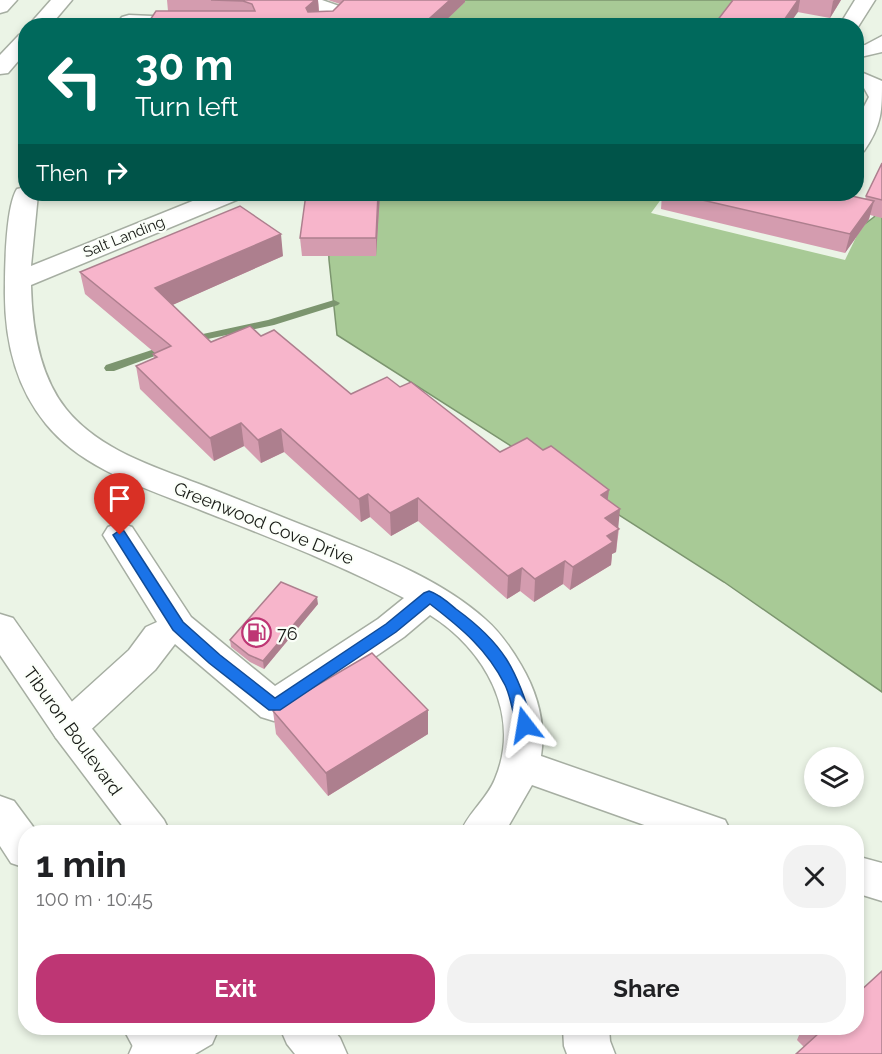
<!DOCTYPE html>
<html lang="en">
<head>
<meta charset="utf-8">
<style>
	:root { --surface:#fff; --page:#f2f2f2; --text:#202124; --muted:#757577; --accent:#be3674 }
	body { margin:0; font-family:Raleway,sans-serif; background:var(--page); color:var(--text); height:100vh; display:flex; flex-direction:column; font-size:22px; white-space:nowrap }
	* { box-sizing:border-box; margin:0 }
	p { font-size:20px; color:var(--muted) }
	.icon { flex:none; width:33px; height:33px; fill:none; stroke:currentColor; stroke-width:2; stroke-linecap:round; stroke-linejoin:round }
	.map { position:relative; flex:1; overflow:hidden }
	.side { position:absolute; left:18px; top:825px; width:846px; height:210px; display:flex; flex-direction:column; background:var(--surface); border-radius:24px; box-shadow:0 3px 9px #0003 }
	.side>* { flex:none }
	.banner { position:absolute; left:18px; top:18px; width:846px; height:183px; border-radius:24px; box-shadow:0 3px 9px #0003; background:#00695c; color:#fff; overflow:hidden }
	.buttons { position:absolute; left:804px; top:747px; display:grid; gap:12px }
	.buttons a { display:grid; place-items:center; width:60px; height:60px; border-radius:50%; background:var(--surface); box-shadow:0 3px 9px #0003; font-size:30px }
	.pin { position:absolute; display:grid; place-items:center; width:51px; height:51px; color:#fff; margin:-62px -26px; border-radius:50% 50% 50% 0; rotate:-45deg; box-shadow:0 0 6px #0007 }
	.pin .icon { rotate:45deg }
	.me { position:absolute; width:66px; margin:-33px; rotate:346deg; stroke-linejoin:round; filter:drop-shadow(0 0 4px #0008) }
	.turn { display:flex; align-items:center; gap:21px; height:126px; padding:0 18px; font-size:27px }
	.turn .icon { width:78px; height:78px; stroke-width:2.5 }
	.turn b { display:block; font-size:42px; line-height:51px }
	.then { display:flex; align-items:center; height:57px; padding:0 18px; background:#0003; gap:12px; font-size:22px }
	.round { display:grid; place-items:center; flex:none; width:63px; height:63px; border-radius:24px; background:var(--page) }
	.overview { display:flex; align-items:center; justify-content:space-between; height:102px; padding:0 18px }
	h1 { font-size:36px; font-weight:700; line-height:45px }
	.action { display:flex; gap:12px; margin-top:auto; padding:12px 18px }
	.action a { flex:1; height:69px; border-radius:24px; background:var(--accent); color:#fff; font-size:24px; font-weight:700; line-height:69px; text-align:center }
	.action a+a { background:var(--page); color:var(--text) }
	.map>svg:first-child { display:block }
	.water { fill:#a8ca96; stroke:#7c956f; stroke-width:1.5 }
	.pier { fill:#ebf4e6 }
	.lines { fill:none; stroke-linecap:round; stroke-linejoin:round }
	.stream { fill:#7c956f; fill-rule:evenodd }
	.minor-casing { stroke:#a6aea2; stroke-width:3 }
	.major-casing { stroke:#a6aea2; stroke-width:3 }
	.minor { fill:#fff; fill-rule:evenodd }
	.major { fill:#fff; fill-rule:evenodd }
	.wall { fill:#d49caf }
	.shaded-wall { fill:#ad7f8e }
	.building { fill:#f7b5cb; stroke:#ad7f8e; stroke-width:1.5 }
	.route { fill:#1a73e8; stroke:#114b97; stroke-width:1.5 }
	.labels { text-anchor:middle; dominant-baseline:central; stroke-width:4.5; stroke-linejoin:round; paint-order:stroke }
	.far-street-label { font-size:15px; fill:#171a15; stroke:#fbfff9 }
	.street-label { font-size:18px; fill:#171a15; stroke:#fbfff9 }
	.poi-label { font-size:18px; fill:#171a15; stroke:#fbfff9; text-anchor:start }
</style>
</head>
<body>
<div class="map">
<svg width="882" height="1054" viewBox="0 0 882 1054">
	<rect width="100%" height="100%" fill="#ebf4e6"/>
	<g class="water">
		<polygon points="431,0 790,0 771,25 403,26"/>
		<polygon points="326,194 710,194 858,229 874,217 882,205 882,692 724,582 337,335 329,260"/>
	</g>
	<polygon class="pier" points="665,194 861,227 845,260 651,213"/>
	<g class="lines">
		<g class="stream">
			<polygon points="334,300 340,303 338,305 274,325 189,343 183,340 189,337 268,320"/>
			<polygon points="170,344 174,345 176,347 174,349 114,371 106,371 104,368 106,365"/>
		</g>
		<defs>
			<g id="minor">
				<polygon points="293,0 322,0 342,7 345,14 332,26 309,26 323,13 296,4"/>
				<polygon points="855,0 875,0 856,30 856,26 839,26"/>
				<polygon points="129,15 245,20 252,22 255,26 122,25 119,21 122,17"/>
				<polygon points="882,36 882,52 856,58 856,46 865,45"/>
				<path d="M 856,70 L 882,81 C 882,111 882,125 864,151 L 856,153 L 856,122 L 869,97 L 864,88 L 856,84 Z"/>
				<path d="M 26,187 L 26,194 L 38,194 L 31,266 L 210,194 L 242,194 L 239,199 L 31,285 C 32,328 39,375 66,409 C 99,450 153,466 199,484 C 243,501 286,519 330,536 C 384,558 441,580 485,619 C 500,632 511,648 521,665 C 537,692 546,724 541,756 L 725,820 L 731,832 L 664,832 L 532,785 L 505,832 L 461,832 C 468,813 487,799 495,779 C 522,715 485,649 430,615 L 404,637 L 287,717 L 274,721 L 261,717 L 175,644 L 155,670 L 82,738 L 69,742 L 56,738 L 50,727 L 56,716 L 129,650 L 146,627 L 157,622 L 103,535 L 108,527 L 120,523 L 132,527 L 191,617 L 275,686 L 378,619 L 404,598 C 339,564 271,538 203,511 C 149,489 84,471 46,424 C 14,385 4,336 5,287 C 5,265 6,206 17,189 Z"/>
				<polygon points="856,856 882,863 882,901 856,893"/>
				<polygon points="154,1028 219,1028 212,1044 195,1054 129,1054 136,1038"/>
				<polygon points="563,1028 609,1028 610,1041 615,1054 567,1054 564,1046"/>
			</g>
			<g id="major">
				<polygon points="0,0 17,0 7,11 0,13"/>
				<polygon points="51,0 72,0 50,26 28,26"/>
				<polygon points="26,33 26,52 8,73 0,74 0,55 19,35"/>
				<polygon points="0,614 13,618 82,716 164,820 170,832 127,832 56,738 0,655"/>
				<polygon points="0,796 14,801 37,832 26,832 26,868 11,863 0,846"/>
				<polygon points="123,1028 173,1028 187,1054 137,1054"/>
				<polygon points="280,1028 332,1028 340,1038 347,1054 295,1054 287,1044"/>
			</g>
		</defs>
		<use href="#minor" class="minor-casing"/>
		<use href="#major" class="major-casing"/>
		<use href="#minor" class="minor"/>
		<use href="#major" class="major"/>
	</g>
	<g class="wall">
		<polygon points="167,0 318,0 319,11 333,11 340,4 328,0 465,0 465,2 440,26 146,26 168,11"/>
		<polygon points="733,0 841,0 830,18"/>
		<polygon points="882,163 882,218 870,215 869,219 845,253 661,209 662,194 843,194 865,199"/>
		<polygon points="380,194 376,256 302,256 300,238"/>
		<polygon points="283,256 172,305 211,342 261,336 351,394 400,387 500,452 607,500 619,529 616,552 612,554 611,565 570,590 563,584 534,602 520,591 507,599 418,521 391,536 370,517 361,522 284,452 261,463 244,446 214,461 140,389 136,366 154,358 153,354 155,353 85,294 80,272"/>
		<polygon points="318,604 264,669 250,662 231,647 230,640"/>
		<polygon points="428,710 428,734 328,796 276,734 273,711"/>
		<polygon points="859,992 882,1054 804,1047 797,1040 802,1028 856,1028"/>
	</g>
	<g class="shaded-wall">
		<polygon points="315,0 318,0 319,14 307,24 306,8"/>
		<polygon points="450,0 465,0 465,2 440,26 421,26"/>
		<polygon points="798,0 800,0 798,12 788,26 780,26"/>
		<polygon points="834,0 841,0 830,18 833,1"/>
		<polygon points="378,194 380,194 376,256 376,238"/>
		<polygon points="874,201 869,219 845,253 850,234"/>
		<polygon points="281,234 283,256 159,311 155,288"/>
		<polygon points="241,423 244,446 214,461 210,438"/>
		<polygon points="281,429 284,452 261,463 258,440"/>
		<polygon points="609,490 606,513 601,495"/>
		<polygon points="368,494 370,517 361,522 359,499"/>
		<polygon points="418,498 418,521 391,536 390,513"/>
		<polygon points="620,509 616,552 612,554 611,565 570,590 573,567 605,518"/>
		<polygon points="565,561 563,584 534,602 535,579"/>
		<polygon points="522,568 520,591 507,599 508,576"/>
		<polygon points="317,597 318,604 264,669 263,661"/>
		<polygon points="428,710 428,734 328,796 326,773"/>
	</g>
	<g class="building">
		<polygon points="211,0 315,0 306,8 308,12 333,11 344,0 450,0 421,26 146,26 156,11 255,11 252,4 243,1"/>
		<polygon points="733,0 798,0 780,26 713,26"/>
		<polygon points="882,163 882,200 866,196"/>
		<polygon points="306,194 378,194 376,238 300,238"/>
		<polygon points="676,194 843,194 874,201 850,234"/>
		<polygon points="240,206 281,234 155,288 211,342 250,326 261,336 274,330 351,394 387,377 400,387 411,382 500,452 527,438 543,450 551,446 609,490 601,495 620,509 605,518 619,529 607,536 613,542 573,567 565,561 535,579 522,568 508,576 418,498 390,513 368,494 359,499 281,429 258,440 241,423 210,438 136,366 157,357 153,354 171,346 80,272"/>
		<polygon points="281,582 317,597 263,661 249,655 230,640"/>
		<polygon points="372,653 428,710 326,773 273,711"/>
		<polygon points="882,971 882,1054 796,1054 819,1033 814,1028 856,1028 856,990 859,992"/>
	</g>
	<path class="route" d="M 120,530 L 124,531 L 183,622 L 220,655 L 275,698 L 386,624 L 424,593 L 429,591 C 439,594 448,602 456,609 C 503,643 517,669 533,725 L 530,729 L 525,731 L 519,729 C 512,716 512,699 505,685 C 487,649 461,628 430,604 L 396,632 L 280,710 L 269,710 L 209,663 L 173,630 L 113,535 Z"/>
	<defs>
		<symbol id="fuel-ring" viewBox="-11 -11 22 22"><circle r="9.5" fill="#fbfff9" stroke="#be3674" stroke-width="1.5"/><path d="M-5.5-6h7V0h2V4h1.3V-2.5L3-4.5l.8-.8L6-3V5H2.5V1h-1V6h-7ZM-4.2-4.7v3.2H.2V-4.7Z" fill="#be3674"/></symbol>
	</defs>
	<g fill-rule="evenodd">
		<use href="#fuel-ring" x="240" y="616" width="33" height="33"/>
	</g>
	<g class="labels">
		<g class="far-street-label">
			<text transform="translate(124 237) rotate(-22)">Salt Landing</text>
		</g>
		<g class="street-label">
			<text transform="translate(264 523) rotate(22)">Greenwood Cove Drive</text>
			<text transform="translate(73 731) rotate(54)">Tiburon Boulevard</text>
		</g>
		<g class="poi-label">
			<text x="277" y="633">76</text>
		</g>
	</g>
</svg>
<div class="buttons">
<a><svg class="icon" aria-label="layers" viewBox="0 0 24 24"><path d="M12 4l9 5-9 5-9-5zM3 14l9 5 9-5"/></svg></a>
</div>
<div class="pin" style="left:120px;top:535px;background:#d93025"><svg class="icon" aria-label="arrive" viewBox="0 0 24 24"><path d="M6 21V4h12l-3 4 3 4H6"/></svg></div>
<svg class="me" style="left:525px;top:725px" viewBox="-20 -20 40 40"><path d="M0-17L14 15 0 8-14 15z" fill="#1a73e8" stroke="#fff" stroke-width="4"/></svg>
<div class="banner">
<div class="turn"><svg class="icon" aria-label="left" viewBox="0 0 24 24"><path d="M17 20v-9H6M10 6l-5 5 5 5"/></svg><div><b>30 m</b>Turn left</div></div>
<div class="then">Then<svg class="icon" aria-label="right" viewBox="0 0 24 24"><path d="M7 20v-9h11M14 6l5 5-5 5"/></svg></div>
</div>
<section class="side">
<div class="overview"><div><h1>1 min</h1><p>100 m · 10:45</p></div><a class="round"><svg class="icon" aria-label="close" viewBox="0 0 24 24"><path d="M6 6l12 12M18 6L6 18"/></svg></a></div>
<div class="action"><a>Exit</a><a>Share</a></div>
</section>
</div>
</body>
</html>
